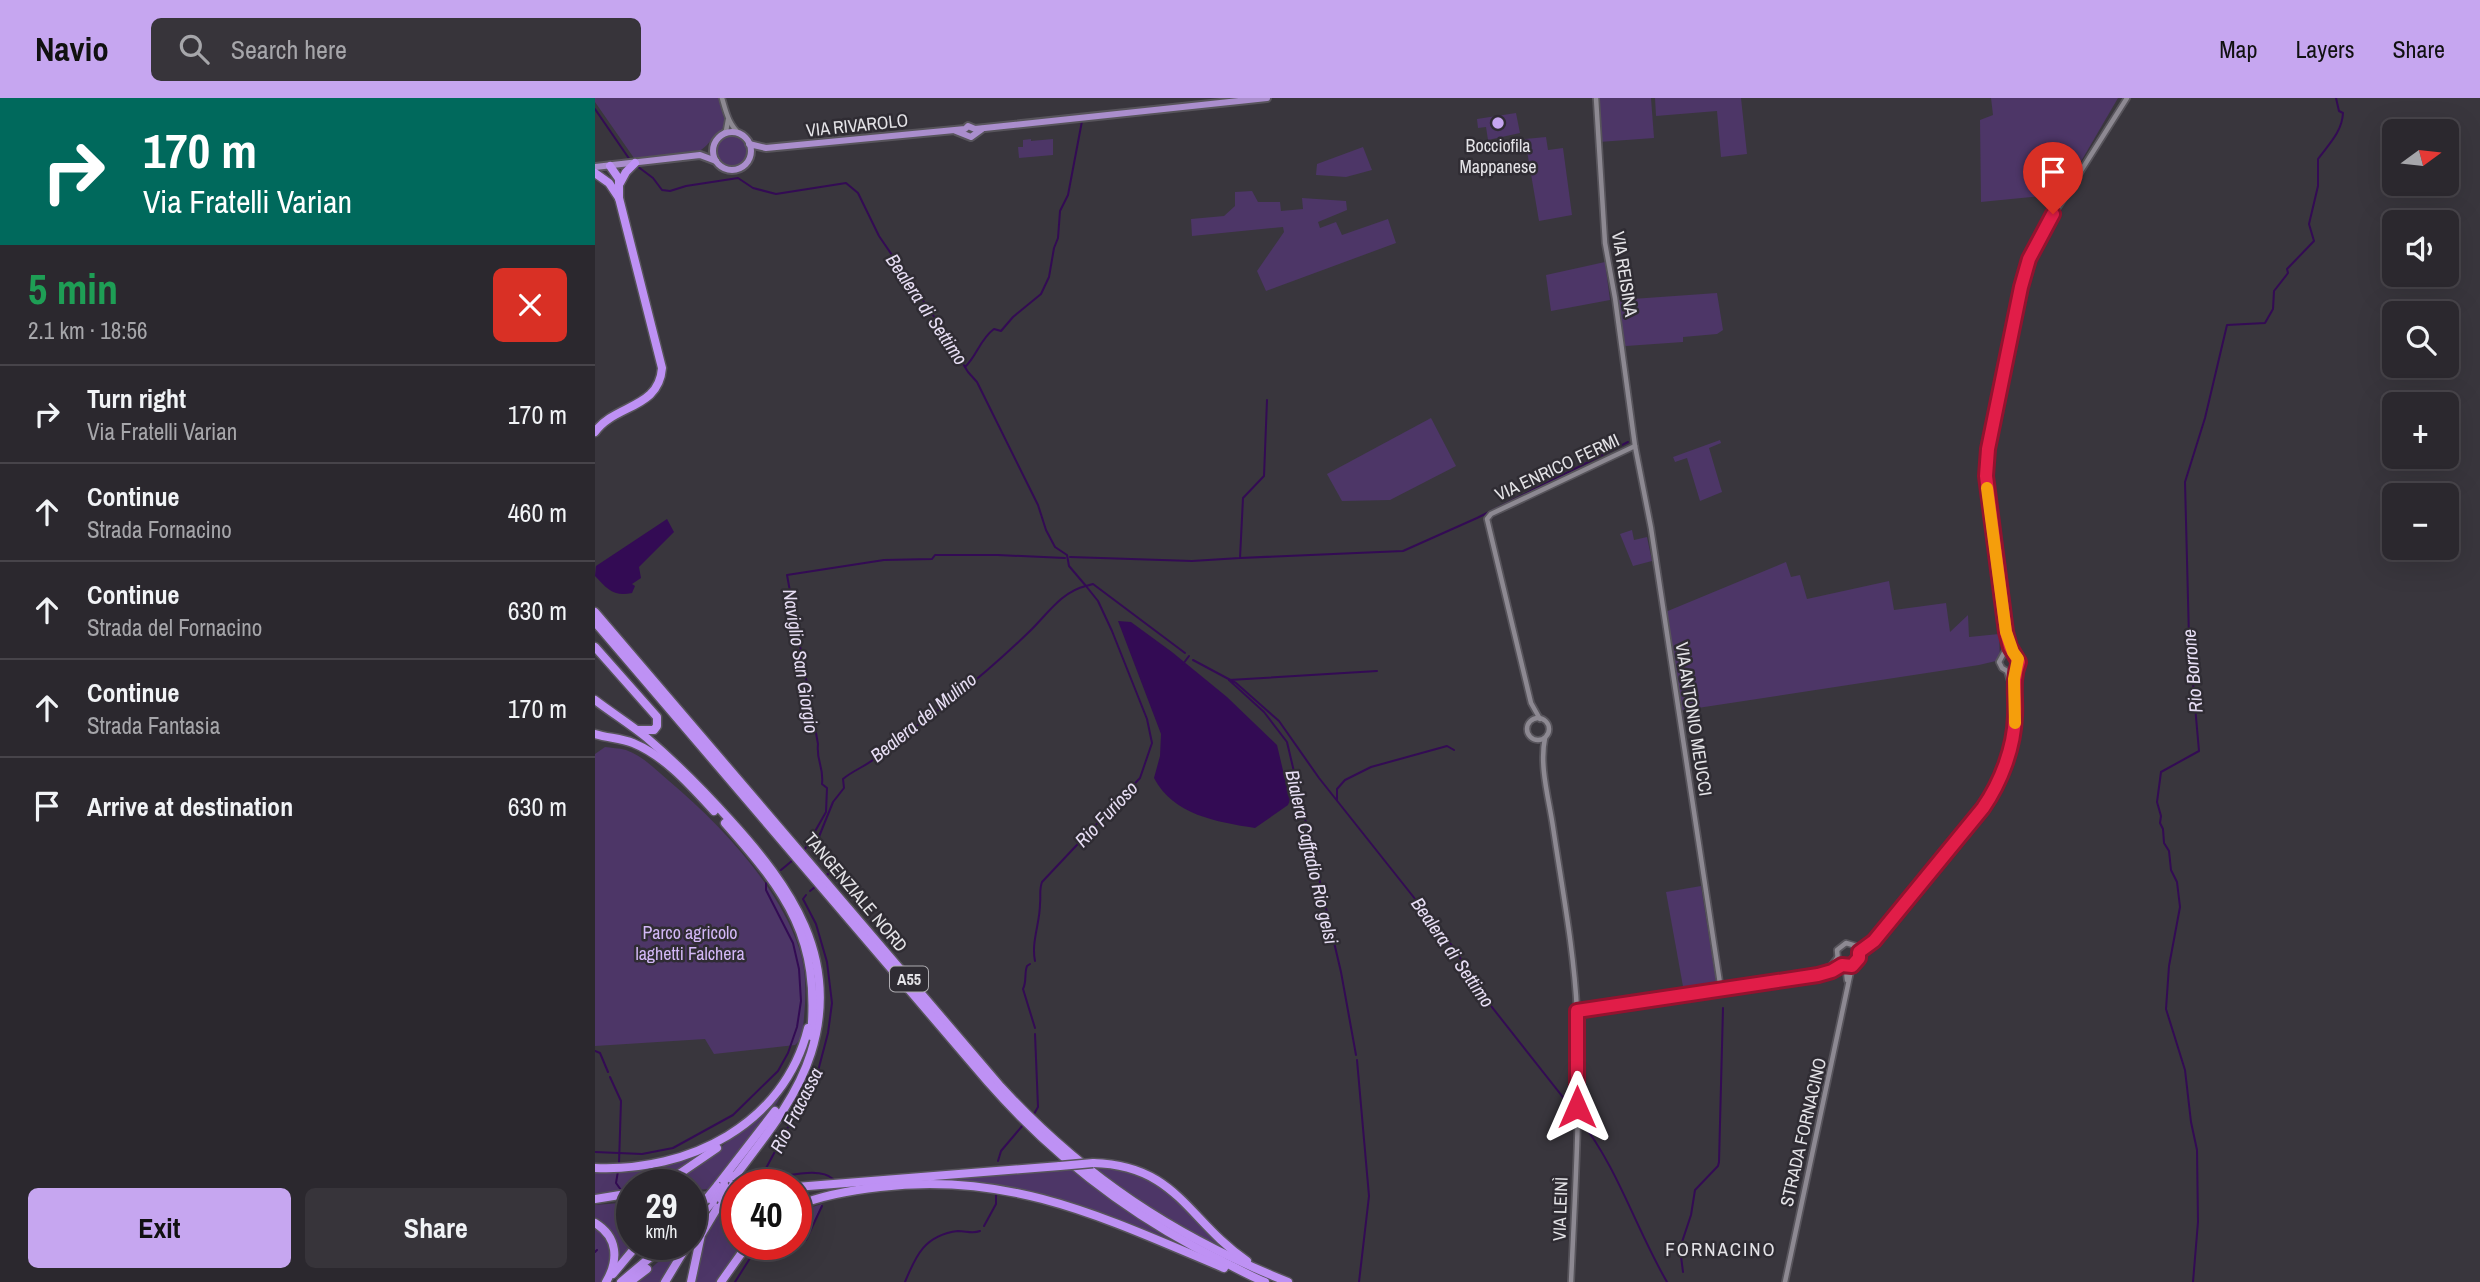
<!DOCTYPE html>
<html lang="en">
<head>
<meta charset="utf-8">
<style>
	:root { --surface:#2b282e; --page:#37343a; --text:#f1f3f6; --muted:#a6a6aa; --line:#47444a; --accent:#c6a6f0 }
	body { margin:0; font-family:"Archivo Narrow",sans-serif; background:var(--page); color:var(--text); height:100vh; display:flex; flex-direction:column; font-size:26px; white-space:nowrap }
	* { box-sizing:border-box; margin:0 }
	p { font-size:23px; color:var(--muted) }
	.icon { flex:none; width:38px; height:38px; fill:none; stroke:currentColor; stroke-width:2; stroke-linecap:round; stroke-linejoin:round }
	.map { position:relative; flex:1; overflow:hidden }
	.side { display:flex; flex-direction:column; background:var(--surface); width:595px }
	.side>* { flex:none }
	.guide { background:#00695c; color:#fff; overflow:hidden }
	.needle { width:46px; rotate:75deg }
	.tools { position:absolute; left:1787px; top:21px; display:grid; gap:14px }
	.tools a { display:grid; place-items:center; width:77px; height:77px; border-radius:10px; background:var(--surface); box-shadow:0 7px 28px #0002,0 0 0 2px var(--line); font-size:35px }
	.speed { position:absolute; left:21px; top:1071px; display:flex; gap:14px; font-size:35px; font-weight:700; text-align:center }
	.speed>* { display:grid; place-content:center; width:91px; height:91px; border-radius:50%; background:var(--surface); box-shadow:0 7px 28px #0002,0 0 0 2px var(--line); line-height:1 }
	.speed small { font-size:18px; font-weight:400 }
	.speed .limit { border:10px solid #d22; background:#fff; color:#111 }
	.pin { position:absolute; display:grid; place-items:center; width:60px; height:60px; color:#fff; margin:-72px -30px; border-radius:50% 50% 50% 0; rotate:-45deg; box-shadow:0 0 7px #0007 }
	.pin .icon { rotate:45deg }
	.me { position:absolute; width:77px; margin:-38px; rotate:0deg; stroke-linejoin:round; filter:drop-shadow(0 0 5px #0008) }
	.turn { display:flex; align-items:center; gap:24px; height:147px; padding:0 28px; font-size:32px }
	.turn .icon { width:91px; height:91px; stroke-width:2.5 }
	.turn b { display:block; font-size:49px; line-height:60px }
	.round { display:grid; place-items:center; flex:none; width:74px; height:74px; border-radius:10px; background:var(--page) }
	.head { display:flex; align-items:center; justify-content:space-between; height:119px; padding:0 28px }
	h1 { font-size:42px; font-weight:800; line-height:52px; color:#1e9e55 }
	.action { display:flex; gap:14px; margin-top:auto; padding:14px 28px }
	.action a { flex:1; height:80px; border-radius:10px; background:var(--accent); color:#111; font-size:28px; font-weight:800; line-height:80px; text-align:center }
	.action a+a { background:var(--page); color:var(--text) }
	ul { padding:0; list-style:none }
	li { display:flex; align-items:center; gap:21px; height:98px; padding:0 28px; border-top:2px solid var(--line) }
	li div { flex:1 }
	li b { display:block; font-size:26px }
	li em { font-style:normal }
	header { display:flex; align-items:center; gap:42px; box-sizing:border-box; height:98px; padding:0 35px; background:var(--accent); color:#111 }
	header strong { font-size:33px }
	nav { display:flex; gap:38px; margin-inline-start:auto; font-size:24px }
	.search { width:490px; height:63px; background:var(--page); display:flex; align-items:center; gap:18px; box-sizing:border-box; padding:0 24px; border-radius:10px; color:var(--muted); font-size:26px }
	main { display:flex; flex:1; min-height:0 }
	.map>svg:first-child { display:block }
	.green { fill:#4d3667 }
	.water { fill:#330b54 }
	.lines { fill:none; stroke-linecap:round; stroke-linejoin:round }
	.stream { stroke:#330b54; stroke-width:2 }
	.minor-casing { stroke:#57545b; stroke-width:8 }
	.major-casing { stroke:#57545b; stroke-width:10 }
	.highway-casing { stroke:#57545b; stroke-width:11 }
	.minor { stroke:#8d8992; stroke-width:4.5 }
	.major { stroke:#aa8ecd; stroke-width:6 }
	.highway { stroke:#be91f4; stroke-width:8 }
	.highway-bridge-casing { stroke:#57545b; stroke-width:11; stroke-linecap:butt }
	.highway-bridge { stroke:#be91f4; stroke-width:8 }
	.route-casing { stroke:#92132f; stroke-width:18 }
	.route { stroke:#e11d48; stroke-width:12 }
	.slow { stroke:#f59e0b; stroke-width:12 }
	.poi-dot { fill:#c6a6f0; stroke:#2f2c33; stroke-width:2.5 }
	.labels { text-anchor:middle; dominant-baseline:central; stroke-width:5; stroke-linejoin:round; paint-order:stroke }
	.shield { fill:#2f2c33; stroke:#aeacb1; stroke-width:2 }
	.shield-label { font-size:16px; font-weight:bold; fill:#e4e3e7 }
	.street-label { font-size:18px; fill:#e4e3e7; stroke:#2f2c33 }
	.poi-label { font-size:18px; fill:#e4e3e7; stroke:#2f2c33 }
	.park-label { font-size:18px; fill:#d3b8f7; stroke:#2f2c33 }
	.water-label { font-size:19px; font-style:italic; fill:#e7def4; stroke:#2f2c33 }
	.neighbourhood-label { font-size:19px; letter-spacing:2px; fill:#e4e3e7; stroke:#2f2c33 }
</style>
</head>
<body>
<header>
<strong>Navio</strong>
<div class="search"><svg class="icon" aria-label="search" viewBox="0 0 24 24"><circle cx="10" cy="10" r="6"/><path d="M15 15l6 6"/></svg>Search here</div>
<nav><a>Map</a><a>Layers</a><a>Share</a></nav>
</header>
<main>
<section class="side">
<div class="guide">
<div class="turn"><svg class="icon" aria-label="right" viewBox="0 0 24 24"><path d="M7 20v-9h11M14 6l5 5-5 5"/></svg><div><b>170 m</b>Via Fratelli Varian</div></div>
</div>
<div class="head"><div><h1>5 min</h1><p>2.1 km · 18:56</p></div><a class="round" style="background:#d93025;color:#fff"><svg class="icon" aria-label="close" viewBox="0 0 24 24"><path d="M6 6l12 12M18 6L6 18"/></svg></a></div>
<ul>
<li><svg class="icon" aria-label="right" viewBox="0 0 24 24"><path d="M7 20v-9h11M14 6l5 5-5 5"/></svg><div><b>Turn right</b><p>Via Fratelli Varian</p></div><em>170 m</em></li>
<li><svg class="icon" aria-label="ahead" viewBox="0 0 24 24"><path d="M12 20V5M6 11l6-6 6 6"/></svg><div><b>Continue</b><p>Strada Fornacino</p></div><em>460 m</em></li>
<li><svg class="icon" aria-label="ahead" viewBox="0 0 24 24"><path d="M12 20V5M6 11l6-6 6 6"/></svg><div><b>Continue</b><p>Strada del Fornacino</p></div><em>630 m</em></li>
<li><svg class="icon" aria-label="ahead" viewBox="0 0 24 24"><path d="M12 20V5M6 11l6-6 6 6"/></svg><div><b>Continue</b><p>Strada Fantasia</p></div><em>170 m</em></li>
<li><svg class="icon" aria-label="arrive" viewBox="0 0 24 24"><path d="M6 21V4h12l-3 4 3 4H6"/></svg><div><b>Arrive at destination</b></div><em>630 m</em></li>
</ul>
<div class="action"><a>Exit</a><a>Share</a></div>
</section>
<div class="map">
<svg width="1885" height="1184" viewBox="0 0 1885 1184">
	<rect width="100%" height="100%" fill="#39363d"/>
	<g class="green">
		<path d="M 0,0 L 123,0 L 130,23 L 127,32 C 119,36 115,46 106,52 L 39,60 L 0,4 Z"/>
		<polygon points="1001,0 1056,0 1059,40 1004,44"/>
		<polygon points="1060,0 1146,0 1152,56 1126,59 1122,13 1061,18"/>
		<polygon points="1396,0 1523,0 1467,96 1386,104 1385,22 1398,17"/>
		<polygon points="921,15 925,35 893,42 891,29 883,30 882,21"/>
		<circle cx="137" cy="53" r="16"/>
		<polygon points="951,39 953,52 968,50 977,117 944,123 930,41"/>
		<polygon points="436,41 436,43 458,41 458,57 424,60 423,49 428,49 428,42"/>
		<polygon points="768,49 777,72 751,79 721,77 722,66"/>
		<polygon points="657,93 663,104 685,104 686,113 708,111 707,100 751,103 752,112 723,124 725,130 741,124 747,137 793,121 801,145 671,193 662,173 689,134 688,129 597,138 596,121 629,118 640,108 640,94"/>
		<polygon points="1010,164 1015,202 956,213 951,177"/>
		<polygon points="1122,195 1128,232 1122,236 1088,239 1088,244 1031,248 1029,247 1023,202"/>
		<polygon points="836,320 861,368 795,402 747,403 732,376"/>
		<polygon points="1125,342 1126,345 1114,350 1127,394 1105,403 1092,360 1080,364 1078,359"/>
		<polygon points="1037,432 1039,442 1052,439 1057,463 1038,468 1025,436"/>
		<polygon points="1191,464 1196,479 1205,477 1212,501 1294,483 1299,512 1351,505 1355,534 1373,517 1374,539 1404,536 1405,562 1384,567 1083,613 1068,515"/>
		<path d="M 10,649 C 16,650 24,650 31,652 C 48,658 61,672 74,683 C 124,725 183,787 204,850 C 214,880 210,909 207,940 L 200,947 L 119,956 L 110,941 L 0,948 L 0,656 Z"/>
		<polygon points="1106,788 1121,883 1116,890 1089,894 1071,794"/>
		<path d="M 196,979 L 182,1005 L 116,1091 L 96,1092 L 96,1087 L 67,1087 C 123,1056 156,1028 196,979 Z"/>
		<path d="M 109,1055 C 83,1072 70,1087 37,1087 L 37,1093 L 0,1098 L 0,1073 L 57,1070 Z"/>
		<path d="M 497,1069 L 521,1069 L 563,1084 L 635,1155 C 586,1130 540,1102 497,1069 Z"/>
		<path d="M 475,1070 L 512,1099 L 586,1148 C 530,1125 472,1099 412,1089 C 380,1084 348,1083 316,1082 Z"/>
		<polygon points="142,1097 142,1146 150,1146 122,1184 98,1184 107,1139 131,1099"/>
		<polygon points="37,1104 37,1146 40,1146 22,1168 22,1151 0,1122 0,1107"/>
		<polygon points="227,1106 211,1142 201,1142 201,1114"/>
		<polygon points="0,1127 8,1133 18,1157 9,1184 0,1184"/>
		<polygon points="83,1146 90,1146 66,1184 41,1184"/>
	</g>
	<g class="water">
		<path d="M 72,421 L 79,434 L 44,469 L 46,480 L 37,486 L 40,488 L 37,495 C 19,499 12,491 0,478 L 1,468 Z"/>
		<path d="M 523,523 L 536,524 L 577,554 L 632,599 L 682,647 L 695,702 L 693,707 L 660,730 C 622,724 578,717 559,680 L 565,658 L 566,636 Z"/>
	</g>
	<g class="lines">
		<g class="stream">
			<polyline points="0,11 35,62"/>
			<polyline points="42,68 58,80 67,92 75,93 91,88 143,80 158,90 181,96 251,85 263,95 284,138 340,220 373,274 382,284 443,407 451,432 460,449 472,457 474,468 491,488 498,486 590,555"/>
			<path d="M 370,269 C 382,258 385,241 399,231 L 406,233 L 418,219 L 446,196 L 454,179 L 459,150 L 463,140 L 465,113 L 473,97 L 487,23"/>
			<polyline points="475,459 597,463 645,460 648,400 669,378 672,302"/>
			<polyline points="645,460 808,453 882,420 1033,344"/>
			<polyline points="598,562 641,585 684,623 724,680 863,855 874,880 982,1017"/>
			<polyline points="588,566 594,558"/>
			<polyline points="634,582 669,614 692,644 746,874 761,957"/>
			<polyline points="634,582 782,573"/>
			<polyline points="742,702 742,691 750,682 776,669 852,648 859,652"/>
			<path d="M 210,751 L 231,714 L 232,690 L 227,686 C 229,668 221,663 223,646 L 192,477 L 289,462 L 337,461 L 340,457 L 403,457 L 470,460"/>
			<polyline points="186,772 198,762"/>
			<path d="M 231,778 L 235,774 L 221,746 L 238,704 L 249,690 L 248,681 C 257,673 271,668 279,661 C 282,659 283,655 286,653 C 338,618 391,576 437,531 C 453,515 468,493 491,488 L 503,503 L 517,533 L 552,621 L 557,645 L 545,680 L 447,784 C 444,792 446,798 445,806 C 445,825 436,844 440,863"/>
			<polyline points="215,793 220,789"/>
			<path d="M 211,797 L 208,801 L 221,826 L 232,864 L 237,905 L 233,935 L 223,973 L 169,1074 L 173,1080 C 191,1079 225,1068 238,1081"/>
			<path d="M 435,866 L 432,868 C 429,876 432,883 428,891 L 440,930"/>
			<polyline points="0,953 5,955 13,974"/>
			<polyline points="762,962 774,1098 764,1184"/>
			<polyline points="15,979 26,1003 24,1065"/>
			<polyline points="439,1016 443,1009 440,936"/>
			<path d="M 985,1022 C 1023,1070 1041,1131 1072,1184"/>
			<polyline points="0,1054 47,1056 78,1050 138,1017 183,973 193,955 202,929 206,903 204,871 198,845 171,792 171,785"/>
			<polyline points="403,1063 406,1053 428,1027"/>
			<polyline points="23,1073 21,1085 26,1092"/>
			<polyline points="162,1087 165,1073 169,1072"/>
			<polyline points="389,1128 401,1106 401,1095"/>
			<polyline points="27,1133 35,1108 32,1103"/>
			<polyline points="201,1143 211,1142 227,1108"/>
			<polyline points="0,1154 2,1152"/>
			<polyline points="1088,1174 1085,1150 1096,1117 1100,1092 1123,1068 1124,1064 1128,910"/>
			<polyline points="140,1184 164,1146"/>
			<path d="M 310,1184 C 321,1157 330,1137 363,1133 C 371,1133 378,1136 385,1133"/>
			<path d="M 1598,1184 L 1603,1124 L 1602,1052 L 1596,1024 L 1590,972 L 1571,911 L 1574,868 L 1585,809 L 1582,784 L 1576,772 L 1574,753 L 1569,745 L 1568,731 L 1565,725 L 1566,718 L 1562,704 L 1566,674 L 1604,653 L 1594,540 L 1590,384 L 1610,320 L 1632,227 L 1670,225 L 1678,211 L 1679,193 L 1693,175 L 1692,171 L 1719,143 L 1714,126 L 1723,88 L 1723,61 C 1734,46 1747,34 1748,15 L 1744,13 L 1741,0"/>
		</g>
		<defs>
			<g id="minor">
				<path d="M 127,0 C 131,14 134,28 146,37"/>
				<polyline points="1001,0 1010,145 1020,200 1040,348 1056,430 1126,892"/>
				<polyline points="125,38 131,33 133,22"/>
				<polyline points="1411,539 1410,553 1404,564 1407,570 1412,573 1416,587"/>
				<circle cx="943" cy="631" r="11"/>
				<polyline points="945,621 936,605 892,421 896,416 1040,348"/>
				<path d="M 950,640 C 944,668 954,701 958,729 C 967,790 979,852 982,913 C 986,1002 980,1095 976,1184"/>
				<polyline points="1264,854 1279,843 1388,711 1400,692 1408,672 1419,627 1419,581 1424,564 1415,549 1411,534 1391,378 1393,351 1426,189 1434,161 1446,136 1532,0"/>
				<polyline points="1256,868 1264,860 1264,852"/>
				<polyline points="1218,875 1236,868 1242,860"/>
				<polyline points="1252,882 1251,872 1243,863 1242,852 1251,845 1265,849 1272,846"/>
				<polyline points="982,913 1223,877 1237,873 1247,867"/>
				<polyline points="1190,1184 1257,868"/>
			</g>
			<g id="major">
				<polyline points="361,33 376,39 387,31"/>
				<circle cx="137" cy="53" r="19"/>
				<polyline points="154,46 171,50 370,31 373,28 380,31 672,0"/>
				<polyline points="0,69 105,57 121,63"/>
			</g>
			<g id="highway">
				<polyline points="15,68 24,81 24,100"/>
				<path d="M 0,75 L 14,85 L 24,100 L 67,270 C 64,311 20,306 0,334"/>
				<polyline points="25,85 31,74 40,65"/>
				<path d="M 0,514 L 406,989 C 489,1079 580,1139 693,1184"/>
				<path d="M 0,524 L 393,984 C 459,1059 537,1119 627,1163 C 641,1170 655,1178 670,1184"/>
				<polyline points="0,549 62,619 62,628 59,632 43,632"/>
				<path d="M 0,602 C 17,615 35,626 52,640 C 81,665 109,693 135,722 C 196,789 246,860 216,955 C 202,1000 169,1040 141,1077 L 135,1079 L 129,1087"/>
				<path d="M 0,636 C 12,640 26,640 38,645 C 70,658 96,688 119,713"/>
				<path d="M 130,725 C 193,796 225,840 216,938"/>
				<path d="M 498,1065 C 582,1067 593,1123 652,1163"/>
				<path d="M 0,1070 C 93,1074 189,1027 213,930"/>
				<polyline points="63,1087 84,1076 122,1050"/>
				<polyline points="122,1088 180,1013"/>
				<polyline points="201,1089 465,1068"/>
				<polyline points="0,1101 37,1095"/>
				<polyline points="96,1101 142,1094"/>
				<path d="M 201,1108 C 228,1097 257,1092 285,1089 C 416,1073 512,1121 629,1170"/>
				<path d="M 0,1125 C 23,1139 24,1162 11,1184"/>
				<polyline points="96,1128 118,1103"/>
				<polyline points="96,1142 106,1127"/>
				<polyline points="18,1176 43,1146"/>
				<polyline points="26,1184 71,1146"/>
				<polyline points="35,1184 52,1171"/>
				<polyline points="70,1184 93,1146"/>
				<polyline points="96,1184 106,1137 127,1102"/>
				<polyline points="126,1184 153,1146"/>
			</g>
		</defs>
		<use href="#minor" class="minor-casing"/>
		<use href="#major" class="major-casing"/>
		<use href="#highway" class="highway-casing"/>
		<use href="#minor" class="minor"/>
		<use href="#major" class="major"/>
		<use href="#highway" class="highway"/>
		<defs>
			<g id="highway-bridge">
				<polyline points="465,1068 498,1065"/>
				<polyline points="127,1102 138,1087"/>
				<polyline points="118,1103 129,1087"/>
				<polyline points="109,1104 122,1088"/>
			</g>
		</defs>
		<use href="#highway-bridge" class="highway-bridge-casing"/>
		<use href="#highway-bridge" class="highway-bridge"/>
	</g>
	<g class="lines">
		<defs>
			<path id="route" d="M 982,1009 L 982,913 L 1223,877 L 1237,873 L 1247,867 L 1257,868 L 1264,860 L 1264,854 L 1279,843 L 1388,710 C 1406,684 1419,650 1420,618 C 1421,598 1417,582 1424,564 L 1415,549 L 1411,534 L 1391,378 L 1393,351 L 1426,189 L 1434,161 L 1458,116"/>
		</defs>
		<use href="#route" class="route-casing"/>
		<use href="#route" class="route"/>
		<polyline class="slow" points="1392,390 1411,534 1418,554 1423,561 1419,581 1420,625"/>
	</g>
	<circle class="poi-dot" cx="903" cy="25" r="7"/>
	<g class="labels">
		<rect class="shield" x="295" y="868.5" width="38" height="25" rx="5"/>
		<g class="shield-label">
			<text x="314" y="881">A55</text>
		</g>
		<g class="street-label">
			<text transform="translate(262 27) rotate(-6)">VIA RIVAROLO</text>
			<text transform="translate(1030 176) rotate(81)">VIA REISINA</text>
			<text transform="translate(962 369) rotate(-25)">VIA ENRICO FERMI</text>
			<text transform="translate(1099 621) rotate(81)">VIA ANTONIO MEUCCI</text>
			<text transform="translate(261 794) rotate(50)">TANGENZIALE NORD</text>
			<text transform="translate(1208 1034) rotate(-77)">STRADA FORNACINO</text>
			<text transform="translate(965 1111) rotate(-88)">VIA LEINÌ</text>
		</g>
		<g class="poi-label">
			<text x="903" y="47">Bocciofila<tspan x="903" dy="21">Mappanese</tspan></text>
		</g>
		<g class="park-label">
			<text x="95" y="834">Parco agricolo<tspan x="95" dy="21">laghetti Falchera</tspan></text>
		</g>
		<g class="water-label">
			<text transform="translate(332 211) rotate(56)">Bealera di Settimo</text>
			<text transform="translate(206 563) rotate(81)">Naviglio San Giorgio</text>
			<text transform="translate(1597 573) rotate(-95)">Rio Borrone</text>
			<text transform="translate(328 619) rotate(-39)">Bealera del Mulino</text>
			<text transform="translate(511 716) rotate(-47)">Rio Furioso</text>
			<text transform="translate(717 759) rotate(77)">Bialera Caffadio Rio gelsi</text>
			<text transform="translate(858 854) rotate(55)">Bealera di Settimo</text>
			<text transform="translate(201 1012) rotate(-63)">Rio Fracassa</text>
		</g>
		<g class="neighbourhood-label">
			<text x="1126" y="1151">FORNACINO</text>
		</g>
	</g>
</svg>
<div class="tools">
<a><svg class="needle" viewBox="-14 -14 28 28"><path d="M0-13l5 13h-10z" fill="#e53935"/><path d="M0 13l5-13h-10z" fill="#a6a6aa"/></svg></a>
<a><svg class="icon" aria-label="sound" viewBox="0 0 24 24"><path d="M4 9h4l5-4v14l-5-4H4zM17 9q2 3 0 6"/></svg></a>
<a><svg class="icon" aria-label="search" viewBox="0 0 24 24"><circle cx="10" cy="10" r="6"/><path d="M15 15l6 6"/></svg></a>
<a>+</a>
<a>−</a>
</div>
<div class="speed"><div>29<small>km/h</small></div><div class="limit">40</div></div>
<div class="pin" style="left:1458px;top:116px;background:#d93025"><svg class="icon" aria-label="arrive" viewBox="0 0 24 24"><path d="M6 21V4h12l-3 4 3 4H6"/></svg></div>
<svg class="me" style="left:982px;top:1009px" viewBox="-20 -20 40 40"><path d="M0-17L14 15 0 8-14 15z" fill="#e11d48" stroke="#fff" stroke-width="4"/></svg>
</div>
</main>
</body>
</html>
